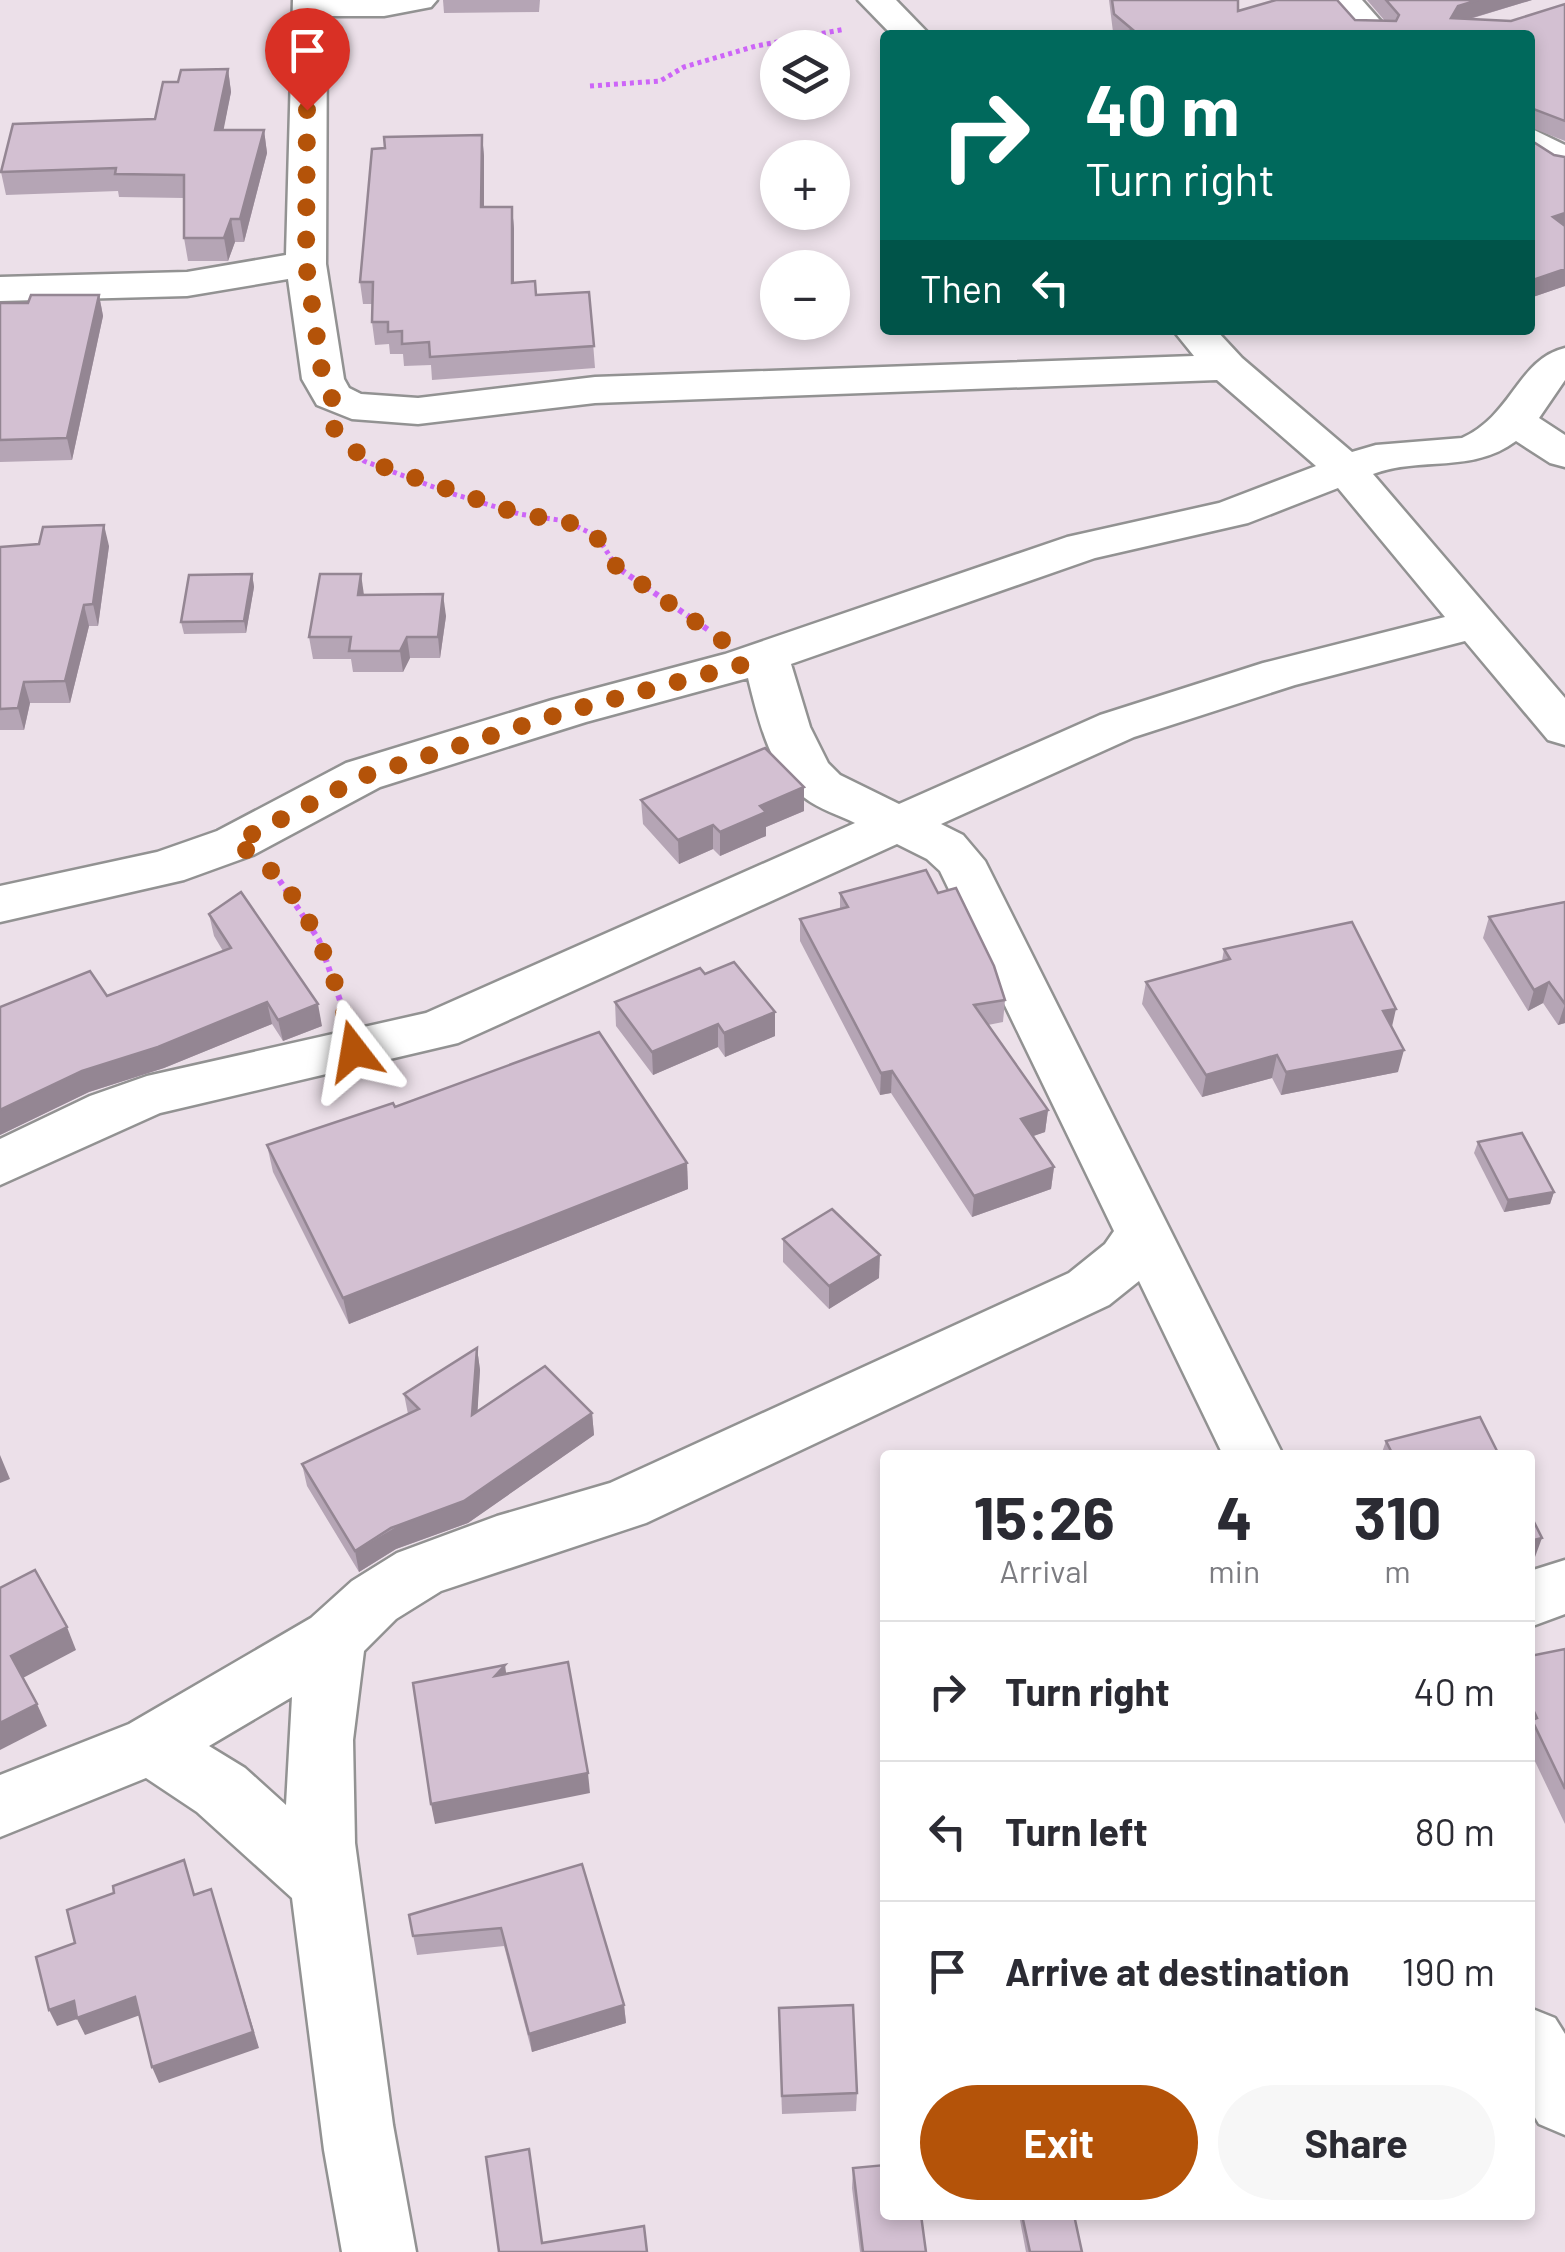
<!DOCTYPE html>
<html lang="en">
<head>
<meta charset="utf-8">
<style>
	:root { --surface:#fff; --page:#f7f7f7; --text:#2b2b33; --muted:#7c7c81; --line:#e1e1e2; --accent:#b45309 }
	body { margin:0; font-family:Barlow,sans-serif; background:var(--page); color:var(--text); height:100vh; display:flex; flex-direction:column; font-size:38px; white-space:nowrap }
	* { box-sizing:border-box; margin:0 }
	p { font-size:32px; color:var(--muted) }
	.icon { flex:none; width:55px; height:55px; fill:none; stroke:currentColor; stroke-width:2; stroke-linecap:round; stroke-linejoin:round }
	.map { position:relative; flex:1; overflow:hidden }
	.panel { position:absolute; left:880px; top:1450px; width:655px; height:770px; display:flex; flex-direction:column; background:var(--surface); border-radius:10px; box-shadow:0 5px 15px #0003 }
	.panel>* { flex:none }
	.banner { position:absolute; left:880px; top:30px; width:655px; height:305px; border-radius:10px; box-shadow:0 5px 15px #0003; background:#00695c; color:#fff; overflow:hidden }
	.fabs { position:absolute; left:760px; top:30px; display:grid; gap:20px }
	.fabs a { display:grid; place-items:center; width:90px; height:90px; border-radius:50%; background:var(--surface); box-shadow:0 5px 15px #0003; font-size:50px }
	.pin { position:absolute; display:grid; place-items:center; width:85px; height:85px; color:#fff; margin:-102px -42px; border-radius:50% 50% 50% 0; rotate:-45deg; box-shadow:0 0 10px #0007 }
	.pin .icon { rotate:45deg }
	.me { position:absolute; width:110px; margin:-55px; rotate:346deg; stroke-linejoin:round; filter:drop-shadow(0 0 8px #0008) }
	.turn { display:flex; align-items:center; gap:35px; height:210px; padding:0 40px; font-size:45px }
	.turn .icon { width:130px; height:130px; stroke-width:2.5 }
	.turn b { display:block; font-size:70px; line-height:85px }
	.then { display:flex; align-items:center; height:95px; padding:0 40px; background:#0003; gap:20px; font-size:38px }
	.eta { display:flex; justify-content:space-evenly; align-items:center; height:170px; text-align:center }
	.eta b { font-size:60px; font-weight:700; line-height:70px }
	.primary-button { display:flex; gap:20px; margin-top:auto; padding:20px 40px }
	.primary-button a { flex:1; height:115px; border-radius:60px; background:var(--accent); color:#fff; font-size:40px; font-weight:700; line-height:115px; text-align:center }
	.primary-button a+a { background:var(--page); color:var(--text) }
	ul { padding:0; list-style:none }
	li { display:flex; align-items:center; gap:30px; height:140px; padding:0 40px; border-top:2px solid var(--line) }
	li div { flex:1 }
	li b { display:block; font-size:38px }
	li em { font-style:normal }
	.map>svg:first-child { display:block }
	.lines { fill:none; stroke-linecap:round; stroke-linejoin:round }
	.street-casing { stroke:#929292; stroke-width:5 }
	.path-far1 { stroke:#cd65f8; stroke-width:5; stroke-dasharray:4 4; stroke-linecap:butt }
	.path { stroke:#cd65f8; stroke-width:6; stroke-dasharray:5 5; stroke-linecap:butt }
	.street { fill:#fff; fill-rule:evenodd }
	.wall { fill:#b5a5b5 }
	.shaded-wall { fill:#948693 }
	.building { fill:#d3c0d2; stroke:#948693; stroke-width:2.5 }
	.route { stroke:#b45309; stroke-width:18; stroke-dasharray:0 32.4 }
</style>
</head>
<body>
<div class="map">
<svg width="1565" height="2252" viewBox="0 0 1565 2252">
	<rect width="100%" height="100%" fill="#ece0e9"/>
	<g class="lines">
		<defs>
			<g id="street">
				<path d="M 293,0 L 437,0 L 431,7 L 384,16 L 327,16 L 326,264 L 344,379 L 349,388 L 361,394 L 418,398 L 595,377 L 1194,356 L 1173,330 L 1216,330 L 1242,358 L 1352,452 L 1376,445 L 1462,438 C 1513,415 1518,359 1565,348 L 1565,380 L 1539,418 L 1565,435 L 1565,467 L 1550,463 L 1516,441 C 1472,474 1421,456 1373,474 L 1565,698 L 1565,745 L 1548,740 L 1465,641 L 1295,685 L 1134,737 L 941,824 L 963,835 L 985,861 L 1283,1455 L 1223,1455 L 1139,1281 L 1109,1305 L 646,1523 L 441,1591 L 396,1619 L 364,1651 L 353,1740 L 355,1843 L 393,2125 L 416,2252 L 342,2252 L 324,2150 L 292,1898 L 197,1812 L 146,1778 L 0,1837 L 0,1775 L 129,1724 L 311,1618 L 352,1581 L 397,1553 L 497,1516 L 610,1483 L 1069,1273 L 1105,1244 L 1114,1231 L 940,871 L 927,859 L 897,844 L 458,1043 L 160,1113 L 0,1185 L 0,1139 L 90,1096 L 147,1076 L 426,1013 L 855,823 C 839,815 819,809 805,798 C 770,772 758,718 748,678 L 586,722 L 380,787 L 253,855 L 184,880 L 0,922 L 0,886 L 157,852 L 217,831 L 346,763 L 552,700 L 725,654 L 1067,537 L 1219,503 L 1316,466 L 1217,380 L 595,403 L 418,424 L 352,419 L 317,405 L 302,379 L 288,279 L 187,296 L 0,301 L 0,277 L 187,272 L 286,255 ZM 1338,488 L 1445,617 L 1263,663 L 1100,715 L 899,804 L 840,775 L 828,763 L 810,727 L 791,664 L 1095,558 L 1248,523 ZM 292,1697 L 286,1805 L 245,1768 L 209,1746 Z"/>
				<polygon points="858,0 896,0 930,35 892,35"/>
				<polygon points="1324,0 1362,0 1393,35 1355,35"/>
				<polygon points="1530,128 1565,145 1565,173 1552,170 1530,156"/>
				<polygon points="1565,1560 1565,1614 1530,1627 1530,1571"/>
				<polygon points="1530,2008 1555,2018 1565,2034 1565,2135 1539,2124 1530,2109"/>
			</g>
		</defs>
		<use href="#street" class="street-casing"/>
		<g class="path-far1">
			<polyline points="590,86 660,81 684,67 756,46 845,29"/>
			<polyline points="353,448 364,461 447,492 519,514 565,521 597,536 616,566 625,572"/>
		</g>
		<g class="path">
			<polyline points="621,570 710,631"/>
			<polyline points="274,872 319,940 342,1006"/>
		</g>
		<use href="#street" class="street"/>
	</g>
	<g class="wall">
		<polygon points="443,0 540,0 539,12 444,13"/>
		<polygon points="1109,0 1238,0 1238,11 1385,21 1367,0 1532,0 1470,19 1511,21 1565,4 1565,141 1532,128 1532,141 1554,155 1565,157 1565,286 1530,298 1530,35 1116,35 1113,32"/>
		<polygon points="228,69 231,92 223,130 264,130 267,153 244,242 235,242 228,261 188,261 184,238 184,198 119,197 118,191 6,195 1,172 155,119 178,82"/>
		<polygon points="482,135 484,156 484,207 512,207 514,229 514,282 536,295 589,292 595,368 432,380 431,365 404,366 403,354 390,354 389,344 375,345 372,322 372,304 363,304 360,282 385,148"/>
		<polygon points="99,295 103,316 72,460 0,462 0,303 28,303"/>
		<polygon points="109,546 98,626 89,626 70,703 30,703 24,730 0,730 0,547"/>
		<polygon points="252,574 254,587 246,633 184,634 181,622"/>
		<polygon points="364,595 446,616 440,658 410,658 403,672 353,672 351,659 313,659 309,637"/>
		<polygon points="804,787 804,811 766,827 766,836 720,856 713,849 679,864 643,824 641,800"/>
		<polygon points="840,893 1005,1000 1003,1022 988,1025 1048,1110 1045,1132 1033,1136 1054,1167 1051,1189 972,1217 891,1093 880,1095 800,941 800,919 840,909"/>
		<polygon points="1565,902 1565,1023 1558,1025 1543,1003 1528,1011 1483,938 1489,917"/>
		<polygon points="209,914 322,1026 283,1041 272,1024 164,1068 89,1092 0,1135 0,1007 107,996 223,951 214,936"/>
		<polygon points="1224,949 1392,1027 1398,1072 1281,1095 1272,1078 1202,1097 1142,1004 1146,982 1222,961"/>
		<polygon points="705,974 775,1012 775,1036 725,1057 718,1047 653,1075 616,1026 615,1002"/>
		<polygon points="395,1107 687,1163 688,1189 349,1324 273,1172 267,1145"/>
		<polygon points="1478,1142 1554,1192 1550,1204 1504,1212 1474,1153"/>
		<polygon points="783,1239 879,1278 829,1309 783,1262"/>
		<polygon points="477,1348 480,1370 477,1412 592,1413 594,1435 468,1523 396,1549 359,1572 307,1486 302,1464 408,1414 404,1394"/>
		<polygon points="1386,1441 1499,1455 1381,1455"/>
		<polygon points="1565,1649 1565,1824 1530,1751 1530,1656"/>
		<polygon points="582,1864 624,2005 626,2023 532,2052 504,1946 417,1955 409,1915"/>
		<polygon points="779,2027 857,2093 856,2111 782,2114"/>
		<polygon points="853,2168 926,2252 860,2252 852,2188"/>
		<polygon points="1019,2215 1074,2215 1082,2252 1026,2252"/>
	</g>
	<g class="shaded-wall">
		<polygon points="1478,0 1532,0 1455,23 1451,18 1458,6"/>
		<polygon points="228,69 231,92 219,153 215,130"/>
		<polygon points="264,130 267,153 244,242 240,219"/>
		<polygon points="482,135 484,156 484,229 481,207"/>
		<polygon points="512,207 514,229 514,305 512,283"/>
		<polygon points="1565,213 1565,230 1553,217"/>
		<polygon points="231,219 235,242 228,261 224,238"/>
		<polygon points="1565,269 1565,286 1530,298 1530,281"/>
		<polygon points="99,295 103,316 72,460 67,438"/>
		<polygon points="104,525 109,546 98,626 93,604"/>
		<polygon points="252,574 254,587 246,633 244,621"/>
		<polygon points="361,574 364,595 358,595"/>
		<polygon points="443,594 446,616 440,658 438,637"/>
		<polygon points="84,605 89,626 70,703 65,681"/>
		<polygon points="407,637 410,658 403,672 400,651"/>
		<polygon points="24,682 30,703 24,730 18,708"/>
		<polygon points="804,787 804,811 766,827 766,836 720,856 720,832 760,806"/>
		<polygon points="713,825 713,849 679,864 678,840"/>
		<polygon points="1549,982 1543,1003 1528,1011 1534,990"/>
		<polygon points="267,1002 272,1024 164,1068 89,1092 0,1135 0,1110 82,1071"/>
		<polygon points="318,1004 322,1026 283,1041 278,1020"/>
		<polygon points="1565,1004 1565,1023 1558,1025"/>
		<polygon points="1396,1009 1391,1031 1383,1011"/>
		<polygon points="775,1012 775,1036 725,1057 724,1033"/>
		<polygon points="718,1024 718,1047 653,1075 652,1052"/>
		<polygon points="1404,1050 1398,1072 1281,1095 1286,1072"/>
		<polygon points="1277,1055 1272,1078 1202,1097 1206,1075"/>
		<polygon points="892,1071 891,1093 880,1095 881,1073"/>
		<polygon points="1048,1110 1045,1132 1019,1141 1021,1119"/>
		<polygon points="687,1163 688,1189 349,1324 343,1298"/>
		<polygon points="1054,1167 1051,1189 972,1217 974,1196"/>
		<polygon points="1554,1192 1550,1204 1504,1212 1508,1200"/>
		<polygon points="880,1255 879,1278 829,1309 829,1286"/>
		<polygon points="477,1348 480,1370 476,1437 472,1415"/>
		<polygon points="592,1413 594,1435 468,1523 396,1549 359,1572 355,1551"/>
		<polygon points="0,1455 10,1479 0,1483"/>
		<polygon points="1542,1538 1535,1557 1530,1558 1530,1541"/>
		<polygon points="67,1627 76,1650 21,1679 11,1656"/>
		<polygon points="505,1665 508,1686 495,1676"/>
		<polygon points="37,1704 47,1726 0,1750 0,1723"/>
		<polygon points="588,1773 590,1793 435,1824 431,1804"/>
		<polygon points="211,1889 259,2048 159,2083 152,2067"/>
		<polygon points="135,1997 143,2014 85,2035 77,2019 57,2026 49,2010 74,2001"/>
		<polygon points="624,2005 626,2023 532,2052 529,2034"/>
	</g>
	<g class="building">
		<polygon points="1112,0 1238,0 1238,11 1276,0 1337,0 1355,20 1396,21 1399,15 1386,0 1478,0 1458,6 1451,18 1511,21 1565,4 1565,121 1531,108 1532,141 1554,155 1565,157 1565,213 1553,217 1565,226 1565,269 1530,281 1530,35 1115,35 1133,30 1114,14"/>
		<polygon points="228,69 215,130 264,130 240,219 231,219 224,238 184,238 184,175 115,174 116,168 1,172 13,124 155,119 163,82 178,82 181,70"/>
		<polygon points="482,135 481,207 512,207 512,283 535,281 536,295 589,292 594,346 430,357 429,342 402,344 402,331 388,332 388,322 372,322 373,282 360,282 372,149 385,148 384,137"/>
		<polygon points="31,295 99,295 67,438 0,440 0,303 28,303"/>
		<polygon points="104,525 93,604 84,605 65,681 24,682 18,708 0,709 0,547 39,544 43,527"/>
		<polygon points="252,574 244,621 181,622 189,575"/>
		<polygon points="320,574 361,574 358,595 443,594 438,637 407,637 400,651 349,651 351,637 309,637"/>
		<polygon points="765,748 804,787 760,806 766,812 720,832 713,825 678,840 641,800"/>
		<polygon points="926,870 938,893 956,888 994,966 1005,1000 974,1005 1048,1110 1021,1119 1054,1167 974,1196 892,1071 881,1073 800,919 848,907 840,893"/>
		<polygon points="241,892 318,1004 278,1020 267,1002 158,1047 82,1071 0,1110 0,1007 90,971 107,996 231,948 209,914"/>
		<polygon points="1565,902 1565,1004 1549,982 1534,990 1489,917"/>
		<polygon points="1352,922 1396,1009 1383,1011 1404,1050 1286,1072 1277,1055 1206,1075 1146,982 1230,959 1224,949"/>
		<polygon points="734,962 775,1012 724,1033 718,1024 652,1052 615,1002 700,968 705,974"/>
		<polygon points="599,1032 687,1163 343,1298 267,1145 393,1103 395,1107"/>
		<polygon points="1522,1133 1554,1192 1508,1200 1478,1142"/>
		<polygon points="832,1209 880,1255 829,1286 783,1239"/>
		<polygon points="477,1348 472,1415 545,1366 592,1413 464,1501 391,1528 355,1551 302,1464 419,1409 404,1394"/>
		<polygon points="1480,1417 1499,1455 1393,1455 1386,1441"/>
		<polygon points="1530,1514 1542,1538 1530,1541"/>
		<polygon points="35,1570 67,1627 11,1656 37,1704 0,1723 0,1588"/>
		<polygon points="1565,1649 1565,1789 1532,1720 1537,1718 1530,1703 1530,1656"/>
		<polygon points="568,1662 588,1773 431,1804 413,1683 505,1665 495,1676"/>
		<polygon points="184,1860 194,1895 211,1889 253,2032 152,2067 135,1997 77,2018 74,2001 49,2010 36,1957 75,1943 67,1910 114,1893 113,1886"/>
		<polygon points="582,1864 624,2005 529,2034 501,1928 413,1936 409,1915"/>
		<polygon points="853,2005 857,2093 782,2096 779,2008"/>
		<polygon points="529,2149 542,2243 644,2226 647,2252 499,2252 486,2157"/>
		<polygon points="885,2165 885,2215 921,2215 926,2252 863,2252 853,2168"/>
		<polygon points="1022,2215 1074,2215 1082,2252 1030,2252"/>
	</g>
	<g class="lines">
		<path class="route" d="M 307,110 L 306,264 L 323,379 L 332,396 L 330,424 L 364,460 L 519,514 L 566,521 L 596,536 L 616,566 L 726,643 L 741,665 L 569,711 L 364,776 L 235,843 C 310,887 334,972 354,1051"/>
	</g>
</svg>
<div class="fabs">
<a><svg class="icon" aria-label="layers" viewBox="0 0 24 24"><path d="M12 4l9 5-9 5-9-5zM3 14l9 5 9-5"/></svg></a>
<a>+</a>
<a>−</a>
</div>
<div class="pin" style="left:307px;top:110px;background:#d93025"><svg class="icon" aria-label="arrive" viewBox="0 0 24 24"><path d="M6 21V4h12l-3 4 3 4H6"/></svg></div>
<svg class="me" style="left:354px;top:1051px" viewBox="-20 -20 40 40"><path d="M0-17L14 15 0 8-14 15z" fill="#b45309" stroke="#fff" stroke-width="4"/></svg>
<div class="banner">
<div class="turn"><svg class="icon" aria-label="right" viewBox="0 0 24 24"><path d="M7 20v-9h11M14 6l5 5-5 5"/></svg><div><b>40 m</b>Turn right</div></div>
<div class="then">Then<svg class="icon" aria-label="left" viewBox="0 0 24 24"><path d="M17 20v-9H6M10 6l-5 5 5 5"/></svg></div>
</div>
<section class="panel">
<div class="eta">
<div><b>15:26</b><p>Arrival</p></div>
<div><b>4</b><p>min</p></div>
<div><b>310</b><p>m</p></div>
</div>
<ul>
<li><svg class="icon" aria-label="right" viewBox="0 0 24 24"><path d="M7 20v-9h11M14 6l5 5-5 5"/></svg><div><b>Turn right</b></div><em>40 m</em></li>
<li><svg class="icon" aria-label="left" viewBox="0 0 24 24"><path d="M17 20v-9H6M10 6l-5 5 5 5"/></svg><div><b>Turn left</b></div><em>80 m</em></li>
<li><svg class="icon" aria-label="arrive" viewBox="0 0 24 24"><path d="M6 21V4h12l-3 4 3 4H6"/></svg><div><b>Arrive at destination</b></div><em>190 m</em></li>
</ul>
<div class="primary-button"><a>Exit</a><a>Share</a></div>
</section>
</div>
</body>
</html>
